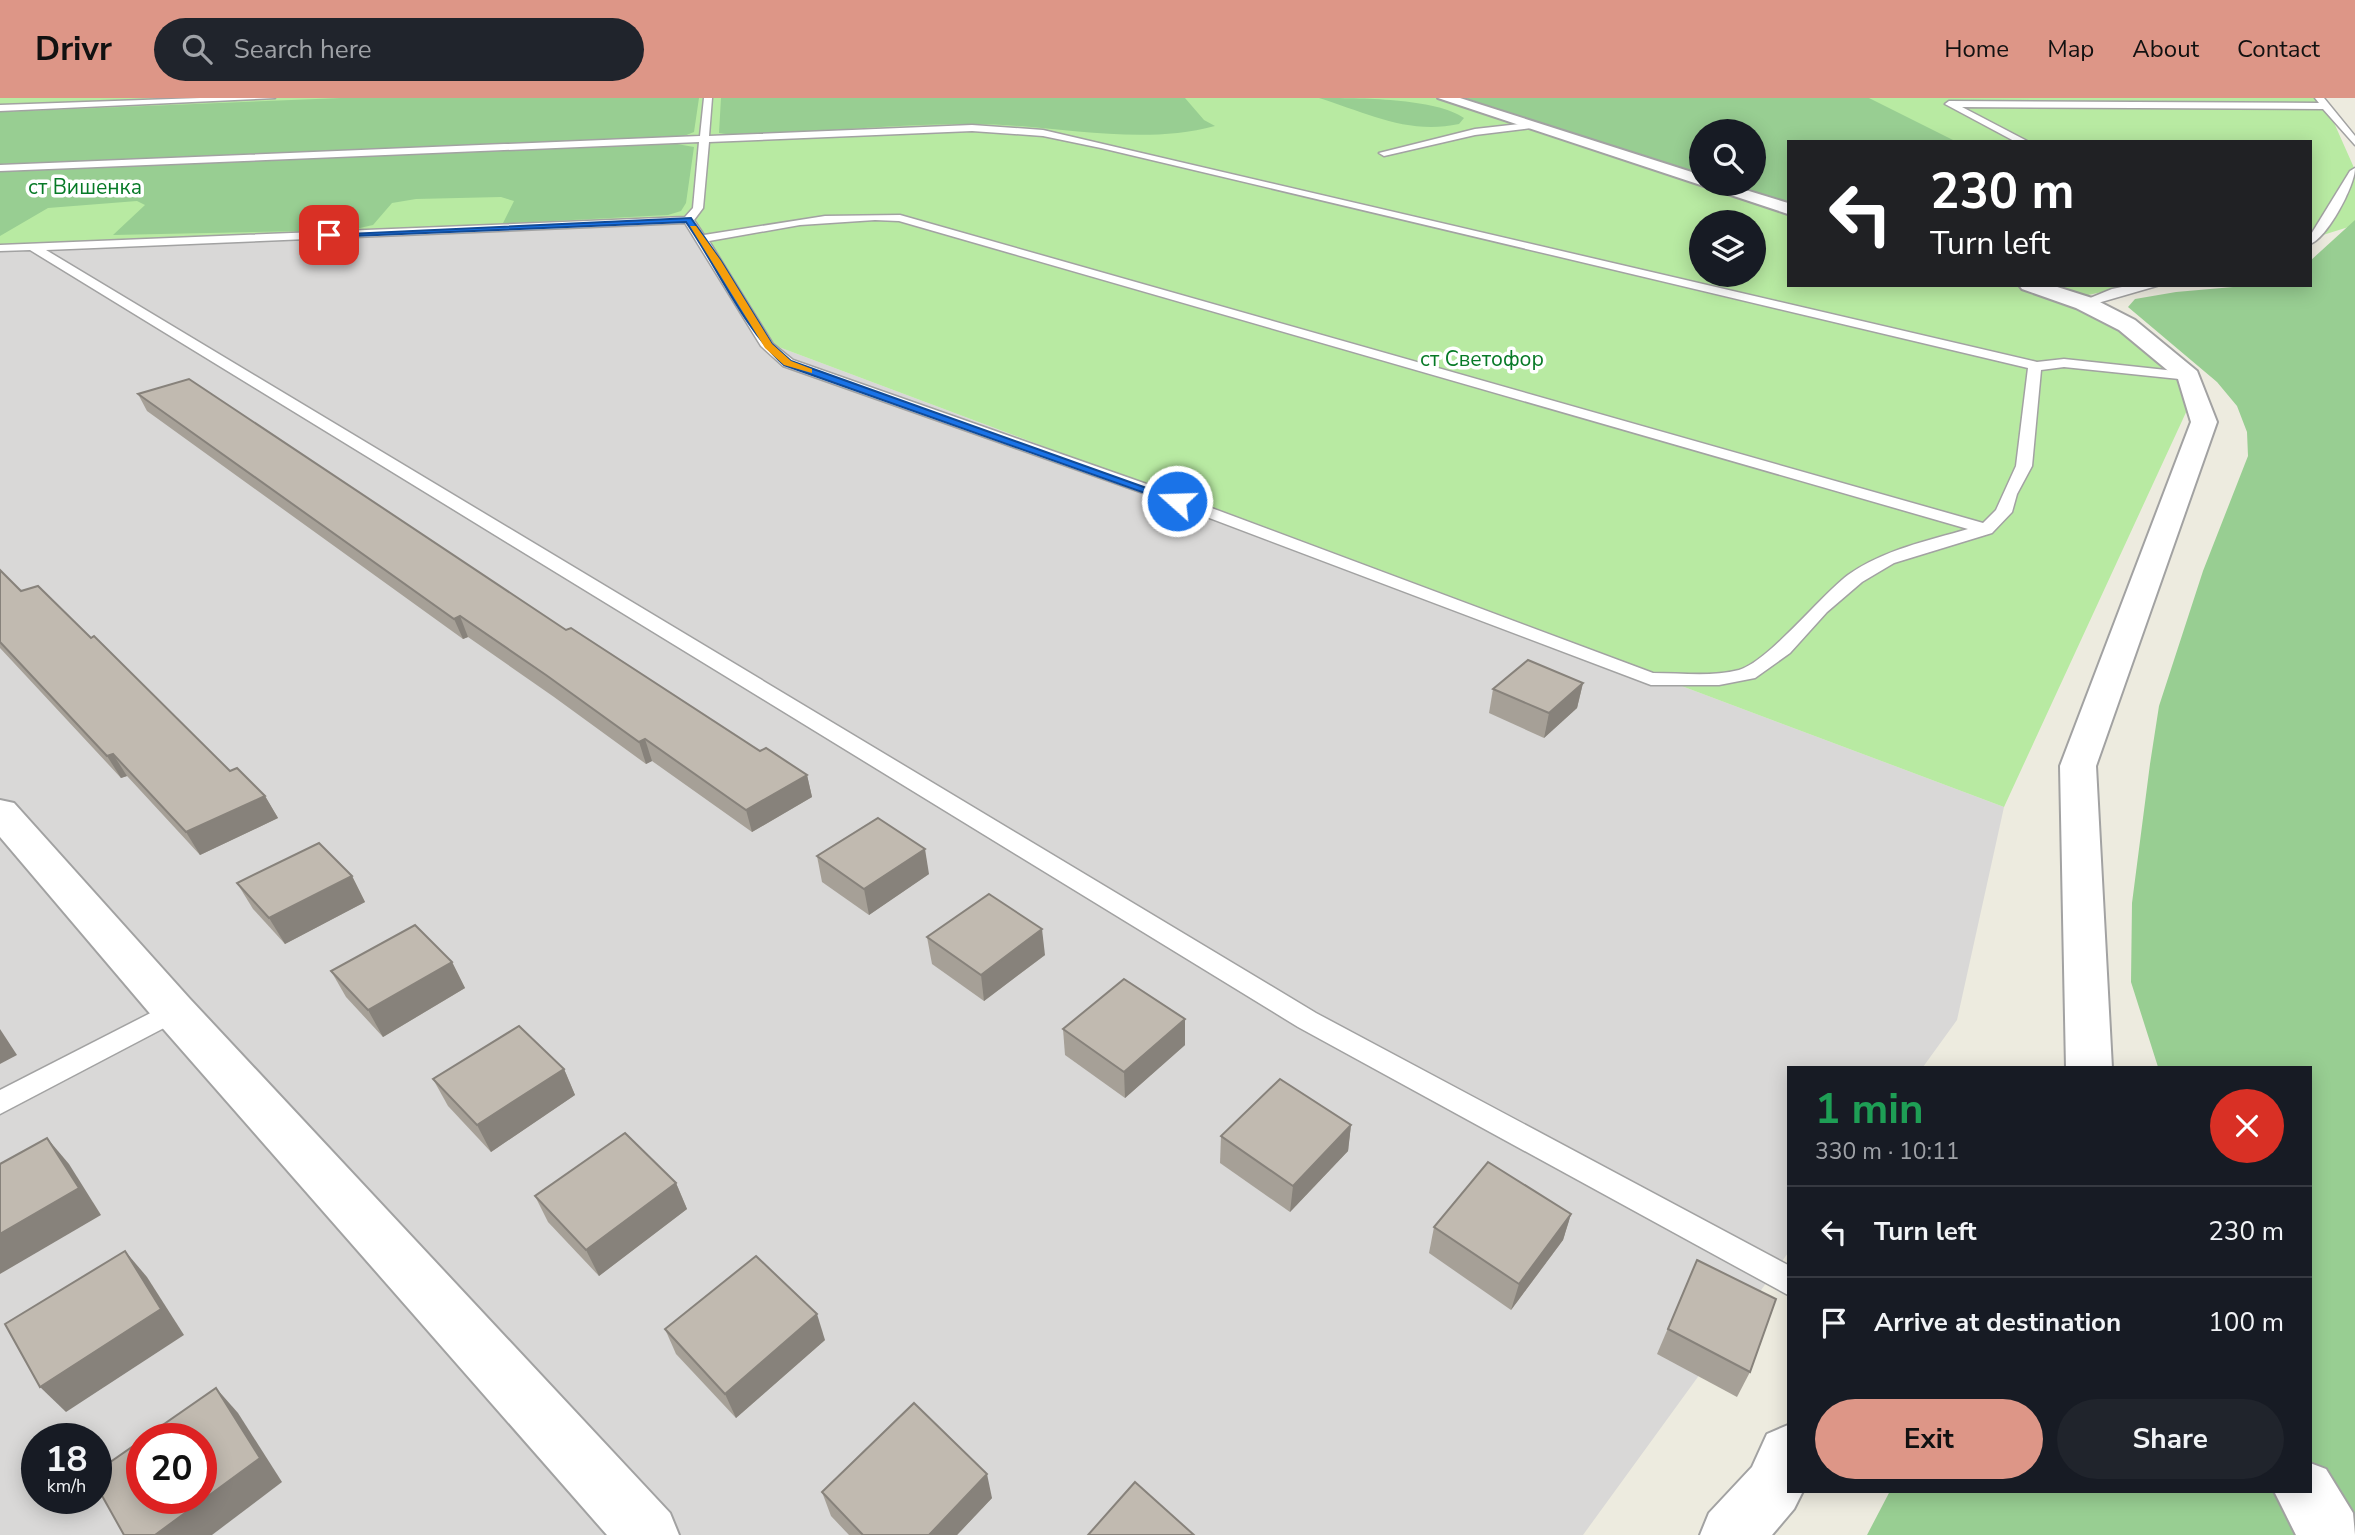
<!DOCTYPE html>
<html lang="en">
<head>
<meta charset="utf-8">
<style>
	:root { --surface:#171b24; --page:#20242c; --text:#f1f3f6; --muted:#9ea1a6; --line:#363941; --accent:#dd9687 }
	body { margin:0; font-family:"Nunito Sans",sans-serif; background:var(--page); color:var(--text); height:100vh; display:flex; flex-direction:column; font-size:26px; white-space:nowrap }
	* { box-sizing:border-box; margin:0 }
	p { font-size:23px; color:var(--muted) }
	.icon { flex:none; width:38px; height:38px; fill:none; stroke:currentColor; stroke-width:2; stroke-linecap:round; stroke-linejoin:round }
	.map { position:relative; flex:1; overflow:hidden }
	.sheet { position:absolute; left:1787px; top:968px; width:525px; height:427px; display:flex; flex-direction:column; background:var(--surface); border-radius:0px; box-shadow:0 4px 18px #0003 }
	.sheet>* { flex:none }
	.banner { position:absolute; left:1787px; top:42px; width:525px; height:147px; border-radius:0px; box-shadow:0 4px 18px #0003; background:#202124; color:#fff; overflow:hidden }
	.buttons { position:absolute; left:1689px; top:21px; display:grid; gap:14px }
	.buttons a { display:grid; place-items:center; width:77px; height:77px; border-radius:50%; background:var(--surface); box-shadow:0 4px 18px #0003; font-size:35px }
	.speed { position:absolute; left:21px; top:1325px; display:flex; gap:14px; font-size:35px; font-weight:700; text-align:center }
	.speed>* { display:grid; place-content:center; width:91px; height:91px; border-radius:50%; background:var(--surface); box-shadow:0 4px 18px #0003; line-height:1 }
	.speed small { font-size:18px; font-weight:400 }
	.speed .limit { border:10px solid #d22; background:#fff; color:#111 }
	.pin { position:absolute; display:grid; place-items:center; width:60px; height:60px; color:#fff; margin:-30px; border-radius:14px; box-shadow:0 4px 10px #0006 }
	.me { position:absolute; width:77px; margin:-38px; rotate:290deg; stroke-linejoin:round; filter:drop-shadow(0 0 5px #0008) }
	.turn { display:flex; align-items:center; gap:24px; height:147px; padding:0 28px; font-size:32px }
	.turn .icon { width:91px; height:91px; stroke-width:2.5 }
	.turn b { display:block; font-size:49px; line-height:60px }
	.round { display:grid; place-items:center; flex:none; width:74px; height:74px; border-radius:37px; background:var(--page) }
	.head { display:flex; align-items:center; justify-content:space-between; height:119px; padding:0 28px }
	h1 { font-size:42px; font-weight:700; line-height:52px; color:#1e9e55 }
	.button { display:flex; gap:14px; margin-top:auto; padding:14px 28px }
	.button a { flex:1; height:80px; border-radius:42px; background:var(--accent); color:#111; font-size:28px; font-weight:700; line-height:80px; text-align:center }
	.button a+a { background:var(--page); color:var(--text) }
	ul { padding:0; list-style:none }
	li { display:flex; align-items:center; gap:21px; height:91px; padding:0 28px; border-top:2px solid var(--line) }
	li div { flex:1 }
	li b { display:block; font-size:26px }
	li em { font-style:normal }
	header { display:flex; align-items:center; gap:42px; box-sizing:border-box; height:98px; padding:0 35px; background:var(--accent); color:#111 }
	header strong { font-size:33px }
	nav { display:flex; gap:38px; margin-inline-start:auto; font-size:24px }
	.search { width:490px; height:63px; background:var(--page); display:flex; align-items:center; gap:18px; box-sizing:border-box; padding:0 24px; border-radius:38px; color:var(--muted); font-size:26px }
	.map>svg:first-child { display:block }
	.residential { fill:#d9d8d7; fill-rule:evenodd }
	.grass { fill:#b8eaa2; fill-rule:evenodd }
	.forest { fill:#98ce92 }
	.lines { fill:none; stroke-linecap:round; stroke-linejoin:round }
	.service-casing { stroke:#a2a2a2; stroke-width:3 }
	.minor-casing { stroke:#a2a2a2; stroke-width:4 }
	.service { fill:#fff; fill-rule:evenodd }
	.minor { fill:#fff; fill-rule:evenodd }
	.wall { fill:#a6a097 }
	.shaded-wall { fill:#87827b }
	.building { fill:#c1bab0; stroke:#87827b; stroke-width:2 }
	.route { fill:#1a73e8; stroke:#114b97; stroke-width:2 }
	.slow { fill:#f59e0b }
	.labels { text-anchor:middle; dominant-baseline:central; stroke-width:7; stroke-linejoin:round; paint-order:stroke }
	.far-park-label { font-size:21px; fill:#077a26; stroke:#fff }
</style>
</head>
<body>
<header>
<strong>Drivr</strong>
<div class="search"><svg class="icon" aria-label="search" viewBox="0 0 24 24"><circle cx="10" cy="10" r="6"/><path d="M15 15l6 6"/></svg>Search here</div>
<nav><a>Home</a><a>Map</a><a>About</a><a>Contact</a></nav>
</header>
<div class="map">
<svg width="2355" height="1437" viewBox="0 0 2355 1437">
	<rect width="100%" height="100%" fill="#edebdf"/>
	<path class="residential" d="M 692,124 L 768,245 L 2004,709 L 1957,922 L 1923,969 L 1788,970 L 1788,1155 L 1583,1437 L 0,1437 L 0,152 ZM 37,1340 L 96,1340 L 96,1400 L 37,1400 ZM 142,1340 L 201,1340 L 201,1400 L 142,1400 Z"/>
	<path class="grass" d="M 0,0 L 2323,0 L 2355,72 L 2355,127 L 2310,141 L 2310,44 L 1788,44 L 1788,187 L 2133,187 L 2066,202 L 2146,242 L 2194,297 L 2004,709 L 768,245 L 692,124 L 0,152 ZM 1701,33 L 1754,33 L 1754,86 L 1701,86 ZM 1701,124 L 1754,124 L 1754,177 L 1701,177 Z"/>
	<g class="forest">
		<polygon points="341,0 699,0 694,34 679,40 0,66 0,14"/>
		<path d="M 721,0 L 1185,0 L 1204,22 L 1215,28 C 1136,49 1053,26 973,26 C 895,26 817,34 739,38 L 719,35 Z"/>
		<path d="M 1319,0 C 1358,0 1436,0 1464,20 L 1459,26 C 1408,37 1367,15 1319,0 Z"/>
		<polygon points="1465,0 1869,0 1957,44 1788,44 1788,104 1731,86 1754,86 1754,33 1701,33 1701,76"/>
		<polygon points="677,46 694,49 686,105 681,113 668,117 514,125 503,125 514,103 501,99 416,101 392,105 373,127 351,132 113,137 145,107 137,103 48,110 0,138 0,73"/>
		<polygon points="2355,122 2355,1437 1867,1437 1890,1393 2310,1393 2310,970 2158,969 2131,884 2132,805 2150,666 2159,608 2203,473 2248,358 2247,334 2237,308 2217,284 2128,209 2135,201 2176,194 2256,187 2310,187 2310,163"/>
	</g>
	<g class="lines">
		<defs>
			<g id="service">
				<polygon points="200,0 275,0 0,13 0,7"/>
				<path d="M 704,0 L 712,0 L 709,38 L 972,27 L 1043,32 L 2037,264 L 2064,261 L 2194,275 L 2196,278 L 2189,282 L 2064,269 L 2041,272 L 2032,368 L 2017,396 L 2012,414 L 1992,435 L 1894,465 L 1862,484 L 1827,514 L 1790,555 L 1755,580 L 1719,587 L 1651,587 L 1146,396 L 783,268 L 761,248 L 685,125 L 46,152 L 1316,915 L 1788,1167 L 1788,1197 L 1298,929 L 30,152 L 0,153 L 0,147 L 685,119 L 693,110 L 699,44 L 0,73 L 0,67 L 700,38 ZM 972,33 L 1043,38 L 1101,50 L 2028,270 L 2016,368 L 1996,412 L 1983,425 L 900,117 L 825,118 L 704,137 L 694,122 L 703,110 L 709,44 ZM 875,122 L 899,123 L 1968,431 C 1927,443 1883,452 1848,477 C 1819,499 1769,563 1739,572 C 1712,579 1681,575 1653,575 L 1158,390 L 793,262 L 773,246 L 709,143 L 800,127 Z"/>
				<polygon points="2315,0 2324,0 2355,38 2355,47 2323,11 1962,9 2029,44 2016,44 1945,6 1949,3 2319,5"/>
				<polygon points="1528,25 1531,30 1475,37 1384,58 1379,55 1475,31"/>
				<path d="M 2355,70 C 2355,88 2327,140 2310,146 L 2310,138 L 2350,73 Z"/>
				<polygon points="2132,187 2160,187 2084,209 2078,205 2112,191"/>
				<polygon points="174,903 183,906 187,913 183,920 0,1016 0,992"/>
			</g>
			<g id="minor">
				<polygon points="1438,0 1460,0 1701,77 1701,86 1726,86 1788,105 1788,116"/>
				<polygon points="2019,187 2051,187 2092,200 2135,222 2197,273 2217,324 2096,668 2112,970 2066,970 2060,668 2191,324 2178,281 2119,232 2076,210 2022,191"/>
				<polygon points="0,702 14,705 190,901 670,1415 679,1437 607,1437 158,925 0,739"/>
				<polygon points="1788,1327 1788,1393 1803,1393 1794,1411 1772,1437 1700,1437 1709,1415 1752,1369 1767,1336"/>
				<polygon points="2310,1365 2326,1371 2353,1415 2355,1437 2296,1437 2274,1393 2310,1393"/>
			</g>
		</defs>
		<use href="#service" class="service-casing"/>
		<use href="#minor" class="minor-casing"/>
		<use href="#service" class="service"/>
		<use href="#minor" class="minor"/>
	</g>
	<g class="wall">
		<polygon points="138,296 760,653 807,677 812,699 752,734 652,663 646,666 554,599 468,539 463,541 147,313"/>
		<polygon points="0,472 21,493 91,540 230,673 265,698 278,720 200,757 127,678 121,680 0,550"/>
		<polygon points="1583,585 1577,610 1544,640 1489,615 1493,591"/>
		<polygon points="817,758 929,776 869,817 822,784"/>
		<polygon points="352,778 365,804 285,846 253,811 237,785"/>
		<polygon points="927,839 1045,857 984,903 932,866"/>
		<polygon points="452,864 465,890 383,939 346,899 331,873"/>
		<polygon points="1185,921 1185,947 1125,1000 1065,957 1063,931"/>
		<polygon points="564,971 575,997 491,1054 448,1008 433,981"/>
		<polygon points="1351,1027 1348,1053 1290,1114 1220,1065 1221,1038"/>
		<polygon points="676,1085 687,1111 599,1178 548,1124 535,1098"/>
		<polygon points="1571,1116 1563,1142 1511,1212 1429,1155 1434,1129"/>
		<polygon points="1697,1162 1750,1274 1737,1299 1657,1256"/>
		<polygon points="665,1231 825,1242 736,1320 676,1256"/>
		<polygon points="822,1394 992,1400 957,1437 849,1437 831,1418"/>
	</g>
	<g class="shaded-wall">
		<polygon points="460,518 468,539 463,541 454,521"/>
		<polygon points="1583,585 1577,610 1544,640 1549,615"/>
		<polygon points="645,641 652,663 646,666 639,644"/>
		<polygon points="113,656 127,678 121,680 107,658"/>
		<polygon points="807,677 812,699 752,734 746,712"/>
		<polygon points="265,698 278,720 200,757 186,734"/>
		<polygon points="925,751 929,776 869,817 864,791"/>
		<polygon points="352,778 365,804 285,846 269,820"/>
		<polygon points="1042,831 1045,857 984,903 981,877"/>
		<polygon points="452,864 465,890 383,939 368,912"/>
		<polygon points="1185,921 1185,947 1125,1000 1124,974"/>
		<polygon points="0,931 17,957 0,966"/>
		<polygon points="564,971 575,997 491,1054 477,1027"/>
		<polygon points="1351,1027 1348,1053 1290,1114 1293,1088"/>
		<polygon points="47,1040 69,1066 101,1117 0,1176 0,1136"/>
		<polygon points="676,1085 687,1111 599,1178 586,1152"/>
		<polygon points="1571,1116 1563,1142 1511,1212 1519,1186"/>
		<polygon points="125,1153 147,1179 184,1237 66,1314 40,1289"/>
		<polygon points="817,1216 825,1242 736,1320 725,1296"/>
		<polygon points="216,1290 238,1315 282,1384 212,1437 155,1437"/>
		<polygon points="987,1376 992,1400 957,1437 929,1437"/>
	</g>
	<g class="building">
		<polygon points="189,281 566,532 571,530 760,653 766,650 807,677 746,712 645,641 639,644 546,577 460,518 454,521 138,296"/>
		<polygon points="0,472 21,493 38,488 91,540 94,538 230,673 237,670 265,698 186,734 113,656 107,658 0,544"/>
		<polygon points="1528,562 1583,585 1549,615 1493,591"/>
		<polygon points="878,720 925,751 864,791 817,758"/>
		<polygon points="319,745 352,778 269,820 237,785"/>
		<polygon points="989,796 1042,831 981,877 927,839"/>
		<polygon points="415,827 452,864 368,912 331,873"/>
		<polygon points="1124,881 1185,921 1124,974 1063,931"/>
		<polygon points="519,928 564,971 477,1027 433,981"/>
		<polygon points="1280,981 1351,1027 1293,1088 1221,1038"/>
		<polygon points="625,1035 676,1085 586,1152 535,1098"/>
		<polygon points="47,1040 79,1090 0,1136 0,1066"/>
		<polygon points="1488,1064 1571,1116 1519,1186 1434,1129"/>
		<polygon points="125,1153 161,1211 40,1289 5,1226"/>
		<polygon points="756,1158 817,1216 725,1296 665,1231"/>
		<polygon points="1697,1162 1776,1201 1750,1274 1668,1231"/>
		<polygon points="216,1290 260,1360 155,1437 124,1437 96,1387 96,1374 142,1342 142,1400 201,1400 201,1340 144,1340"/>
		<polygon points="914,1305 987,1376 929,1437 863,1437 822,1394"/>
		<polygon points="1135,1384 1194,1437 1088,1437"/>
	</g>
	<path class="route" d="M 691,120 L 721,163 L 772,246 L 791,263 L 1183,403 L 1173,405 L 784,267 C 744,231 718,170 686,124 L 329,139 L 325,137 Z"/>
	<polygon class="slow" points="690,128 696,128 721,163 772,246 791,263 812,271 812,275 784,267 765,250"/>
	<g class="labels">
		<g class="far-park-label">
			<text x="85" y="89">ст Вишенка</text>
			<text x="1482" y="261">ст Светофор</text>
		</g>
	</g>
</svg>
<div class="buttons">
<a><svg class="icon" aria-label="search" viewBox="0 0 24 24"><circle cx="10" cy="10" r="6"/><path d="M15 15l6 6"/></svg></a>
<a><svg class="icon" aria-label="layers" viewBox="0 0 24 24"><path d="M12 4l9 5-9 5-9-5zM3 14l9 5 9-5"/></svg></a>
</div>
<div class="speed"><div>18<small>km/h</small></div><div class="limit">20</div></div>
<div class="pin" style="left:329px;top:137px;background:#d93025"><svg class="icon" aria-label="arrive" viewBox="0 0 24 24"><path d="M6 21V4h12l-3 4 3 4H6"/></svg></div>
<svg class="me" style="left:1177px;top:403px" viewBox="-20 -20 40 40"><circle r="17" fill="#1a73e8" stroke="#fff" stroke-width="3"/><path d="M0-11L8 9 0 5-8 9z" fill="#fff"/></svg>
<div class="banner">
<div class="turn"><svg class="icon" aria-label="left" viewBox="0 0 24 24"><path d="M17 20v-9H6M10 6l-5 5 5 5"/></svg><div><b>230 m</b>Turn left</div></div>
</div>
<section class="sheet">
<div class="head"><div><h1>1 min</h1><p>330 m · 10:11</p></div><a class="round" style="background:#d93025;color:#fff"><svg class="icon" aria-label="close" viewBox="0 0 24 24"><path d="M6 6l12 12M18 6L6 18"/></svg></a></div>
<ul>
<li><svg class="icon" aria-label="left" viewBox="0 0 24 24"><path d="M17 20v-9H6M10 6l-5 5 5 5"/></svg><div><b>Turn left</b></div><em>230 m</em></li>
<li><svg class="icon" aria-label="arrive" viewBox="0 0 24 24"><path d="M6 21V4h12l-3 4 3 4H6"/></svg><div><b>Arrive at destination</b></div><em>100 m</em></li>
</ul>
<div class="button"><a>Exit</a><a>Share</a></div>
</section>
</div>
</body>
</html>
